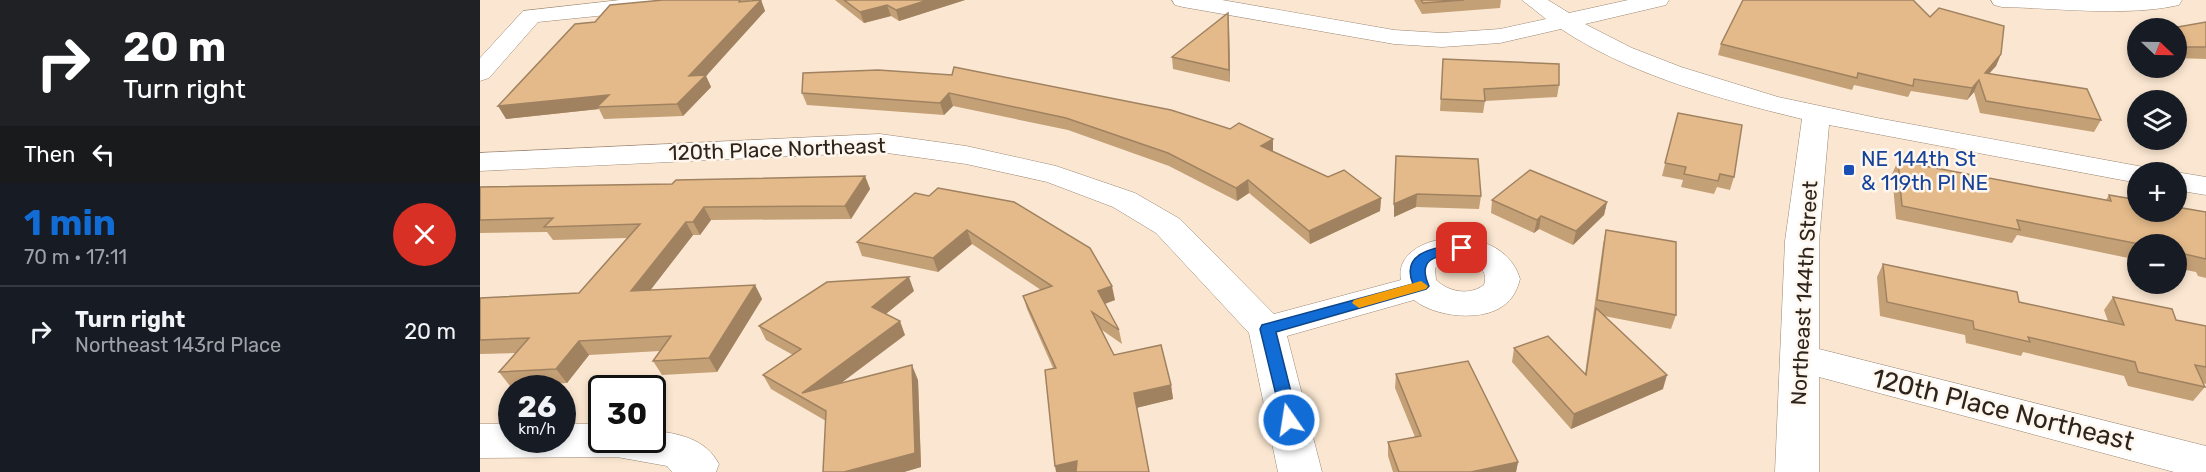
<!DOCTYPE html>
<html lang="en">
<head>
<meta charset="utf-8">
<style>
	:root { --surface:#171b24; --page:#20242c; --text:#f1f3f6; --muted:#9ea1a6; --line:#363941; --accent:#126cd5 }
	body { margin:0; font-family:Rubik,sans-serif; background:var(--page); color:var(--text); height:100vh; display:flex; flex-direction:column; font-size:22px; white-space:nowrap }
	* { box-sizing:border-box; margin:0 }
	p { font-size:20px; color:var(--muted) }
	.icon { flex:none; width:33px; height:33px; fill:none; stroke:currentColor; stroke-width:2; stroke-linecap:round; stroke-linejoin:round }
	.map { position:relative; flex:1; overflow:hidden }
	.details { display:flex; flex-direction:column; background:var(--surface); width:480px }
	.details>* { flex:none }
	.top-card { background:#202124; color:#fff; overflow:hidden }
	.needle { width:39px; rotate:112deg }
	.tools { position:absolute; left:1647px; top:18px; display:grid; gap:12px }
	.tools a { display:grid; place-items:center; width:60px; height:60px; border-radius:50%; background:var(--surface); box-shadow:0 3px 9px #0003; font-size:30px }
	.speed { position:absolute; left:18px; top:375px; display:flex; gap:12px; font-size:30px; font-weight:700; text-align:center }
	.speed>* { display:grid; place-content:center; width:78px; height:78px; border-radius:50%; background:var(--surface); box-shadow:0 3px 9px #0003; line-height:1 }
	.speed small { font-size:15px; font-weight:400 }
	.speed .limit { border:3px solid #111; border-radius:9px; background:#fff; color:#111 }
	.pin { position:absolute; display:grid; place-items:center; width:51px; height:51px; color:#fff; margin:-26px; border-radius:12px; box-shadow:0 3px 9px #0006 }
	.me { position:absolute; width:66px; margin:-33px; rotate:347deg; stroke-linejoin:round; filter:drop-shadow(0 0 4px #0008) }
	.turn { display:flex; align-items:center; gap:21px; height:126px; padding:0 24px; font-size:27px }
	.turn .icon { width:78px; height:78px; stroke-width:2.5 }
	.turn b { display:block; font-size:42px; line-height:51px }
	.then { display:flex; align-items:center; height:57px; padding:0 24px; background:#0003; gap:12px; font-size:22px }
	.round { display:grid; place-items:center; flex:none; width:63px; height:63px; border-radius:32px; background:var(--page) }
	.summary { display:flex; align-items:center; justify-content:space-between; height:102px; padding:0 24px }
	h1 { font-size:36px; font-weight:700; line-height:45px; color:var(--accent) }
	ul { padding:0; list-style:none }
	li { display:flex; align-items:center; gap:18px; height:90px; padding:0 24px; border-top:2px solid var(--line) }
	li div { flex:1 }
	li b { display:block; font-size:22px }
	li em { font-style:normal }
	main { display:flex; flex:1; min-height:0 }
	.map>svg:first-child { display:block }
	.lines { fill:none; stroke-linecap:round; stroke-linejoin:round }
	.minor-casing { stroke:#9a8773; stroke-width:1 }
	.minor { fill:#fff; fill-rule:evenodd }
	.wall { fill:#c4a077 }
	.shaded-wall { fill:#a08261 }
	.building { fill:#e4ba8a; stroke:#a08261; stroke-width:1.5 }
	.route { fill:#126cd5; stroke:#0c468a; stroke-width:1.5 }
	.slow { fill:#f59e0b }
	.transit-dot { fill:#1a4fb4; stroke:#fff7ee; stroke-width:2 }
	.labels { text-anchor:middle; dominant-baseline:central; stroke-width:5; stroke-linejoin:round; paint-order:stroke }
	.street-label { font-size:21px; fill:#2c251d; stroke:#fff7ee }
	.transit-label { font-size:21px; fill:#164399; stroke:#fff7ee; text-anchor:start }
	.near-street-label { font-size:26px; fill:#2c251d; stroke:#fff7ee }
</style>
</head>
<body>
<main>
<section class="details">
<div class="top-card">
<div class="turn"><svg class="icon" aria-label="right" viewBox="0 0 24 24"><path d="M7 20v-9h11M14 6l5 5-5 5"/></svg><div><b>20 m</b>Turn right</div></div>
<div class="then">Then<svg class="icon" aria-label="left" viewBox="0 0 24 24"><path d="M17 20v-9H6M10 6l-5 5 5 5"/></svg></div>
</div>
<div class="summary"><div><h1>1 min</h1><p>70 m · 17:11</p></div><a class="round" style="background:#d93025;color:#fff"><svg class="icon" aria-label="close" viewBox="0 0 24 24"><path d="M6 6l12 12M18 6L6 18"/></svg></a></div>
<ul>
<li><svg class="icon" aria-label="right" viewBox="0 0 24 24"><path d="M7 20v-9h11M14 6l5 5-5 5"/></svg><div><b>Turn right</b><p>Northeast 143rd Place</p></div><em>20 m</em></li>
</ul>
</section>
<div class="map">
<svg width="1726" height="472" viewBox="0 0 1726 472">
	<rect width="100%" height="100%" fill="#fbe7d1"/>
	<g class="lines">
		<defs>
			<g id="minor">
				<polygon points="140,0 216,0 213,5 205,7 58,22 9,78 0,81 0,58 43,11"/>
				<path d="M 692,0 L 742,0 L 914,30 L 962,33 L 1020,29 L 1066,19 L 1042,0 L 1068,0 L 1089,13 L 1148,0 L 1189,0 L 1186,5 L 1105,24 L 1152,48 L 1201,67 L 1298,97 L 1397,118 L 1669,168 L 1672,172 L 1658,172 L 1658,183 L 1349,125 L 1339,241 L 1339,349 L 1726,446 L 1726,472 L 1694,472 L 1339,377 L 1339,472 L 1295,472 L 1305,241 L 1322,119 C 1240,99 1152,76 1081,29 L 1020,43 L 962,47 L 914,44 L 703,7 L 695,5 Z"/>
				<path d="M 1511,0 L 1702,0 L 1699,5 C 1648,17 1575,8 1522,7 L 1514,5 Z"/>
				<path d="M 400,134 L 486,146 L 576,166 L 655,193 L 700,219 L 794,314 L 921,280 C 911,232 1022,217 1040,279 C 1037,290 1033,299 1023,306 C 1001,322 955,317 934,300 L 807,336 L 842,472 L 798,472 L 769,333 L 676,233 L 633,207 L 567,182 L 486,164 L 400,152 L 0,171 L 0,153 ZM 969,259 C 984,260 1011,263 1004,285 C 989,296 969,292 956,280 L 955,268 Z"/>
				<polygon points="1693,172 1696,172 1726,177 1726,195 1696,190 1696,172"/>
				<path d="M 0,424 L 32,424 L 32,440 L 82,440 L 82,424 L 122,424 L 122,440 L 172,440 L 172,430 C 199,434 225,438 239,464 L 236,472 L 192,472 L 187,466 L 137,457 L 0,458 Z"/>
			</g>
		</defs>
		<use href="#minor" class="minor-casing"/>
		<use href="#minor" class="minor"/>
	</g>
	<g class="wall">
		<polygon points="183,0 270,0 269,1 281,0 285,11 226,76 231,87 203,116 124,119 119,109 26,119 115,22"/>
		<polygon points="355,0 485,0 419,21 411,16 384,23"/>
		<polygon points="934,0 1021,0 1020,8 942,14"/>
		<polygon points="1450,17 1521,54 1516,66 1509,73 1621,120 1614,132 1500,113 1494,92 1487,100 1431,91 1428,97 1374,85 1372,90 1238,55 1241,44"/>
		<polygon points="1726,22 1726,59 1696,58 1696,28"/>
		<polygon points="749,24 750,82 693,69 692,57"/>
		<polygon points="963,59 1079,85 1077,97 1005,101 1003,113 960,111"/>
		<polygon points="398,70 793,152 848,177 901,198 900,211 830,244 769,193 757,201 689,166 588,130 473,106 464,115 327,105 322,93"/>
		<polygon points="1198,113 1254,177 1250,190 1237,187 1234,194 1201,187 1203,180 1182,176"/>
		<polygon points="916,156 1001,196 999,209 936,207 914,217"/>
		<polygon points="1418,161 1626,200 1629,195 1726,212 1726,278 1718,276 1716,272 1696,268 1696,244 1658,244 1658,260 1537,235 1532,243 1416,219 1412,174"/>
		<polygon points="385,176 390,189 371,219 231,220 220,235 213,235 170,290 275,285 282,299 237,372 182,375 173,361 180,351 109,355 87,383 30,386 19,372 36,353 0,354 0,298 99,293 147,238 73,240 67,232 0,233 0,187 192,184"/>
		<polygon points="435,193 635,300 625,304 639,330 642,344 622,330 634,355 691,385 693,399 656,408 573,368 547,309 543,296 561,290 492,244 458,272 382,256 377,242"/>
		<polygon points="1012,200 1127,202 1124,215 1093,245 1059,229 1054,233 1011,213"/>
		<polygon points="1126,230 1196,315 1191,329 1124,316 1183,389 1091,429 1032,362 1034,348 1105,374 1123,244"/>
		<polygon points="1403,264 1539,302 1628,321 1624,310 1633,297 1696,320 1726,326 1726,384 1723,383 1725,387 1713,401 1648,386 1644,376 1543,352 1541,356 1486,343 1485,335 1400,316 1397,277"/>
		<polygon points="434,291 406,314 425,335 361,383 438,380 441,467 424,472 343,472 346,421 291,389 283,375 313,355 286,340 279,326"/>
		<polygon points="916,374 1038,462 1036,472 913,472 908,456 908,442 935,437 915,388"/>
	</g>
	<g class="shaded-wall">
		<polygon points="281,0 285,11 226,76 231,87 203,116 197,104 209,76"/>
		<polygon points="448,0 485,0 419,21 416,10"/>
		<polygon points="407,5 411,16 384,23 380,12"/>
		<polygon points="748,13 749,24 750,82 749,70"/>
		<polygon points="1521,54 1516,66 1500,84 1505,73"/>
		<polygon points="1499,80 1494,92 1487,100 1492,88"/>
		<polygon points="469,93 473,106 464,115 460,103"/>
		<polygon points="129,95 117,107 119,109 26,119 18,106"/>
		<polygon points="793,139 793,152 781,146"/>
		<polygon points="385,176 390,189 371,219 365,206"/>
		<polygon points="768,180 769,193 757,201 756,188"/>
		<polygon points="937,194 936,207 914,217 914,204"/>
		<polygon points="901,198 900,211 830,244 829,231"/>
		<polygon points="1127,202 1124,215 1093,245 1096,231"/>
		<polygon points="224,207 231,220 220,235 213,222"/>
		<polygon points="1061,216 1059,229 1054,233 1057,220"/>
		<polygon points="206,222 213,235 159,305 151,291"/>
		<polygon points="487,230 492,244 458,272 453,258"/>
		<polygon points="429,277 434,291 397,321 392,307"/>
		<polygon points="275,285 282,299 237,372 229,358"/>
		<polygon points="632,286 635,300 621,305 618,291"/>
		<polygon points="420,321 425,335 333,404 322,393"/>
		<polygon points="99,341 109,355 87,383 76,369"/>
		<polygon points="432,365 438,380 441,467 424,472 364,472"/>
		<polygon points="1187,375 1183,389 1091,429 1094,414"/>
		<polygon points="691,385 693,399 656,408 654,393"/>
		<polygon points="597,461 601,472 576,472 575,466"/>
		<polygon points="1038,462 1036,472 991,472"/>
	</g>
	<g class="building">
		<polygon points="183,0 260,0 259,2 281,0 209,76 226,75 197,104 117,107 129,95 18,106 95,24 115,22 130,5"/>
		<polygon points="364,0 448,0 416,10 407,5 380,12"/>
		<polygon points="941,0 984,0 943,3"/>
		<polygon points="1263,0 1433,0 1450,17 1459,8 1524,26 1521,54 1505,73 1607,89 1621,120 1506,101 1499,80 1492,88 1434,79 1433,86 1378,73 1377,78 1241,44"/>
		<polygon points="748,13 749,70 692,57"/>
		<polygon points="1726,22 1726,47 1696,47 1696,28 1692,28"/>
		<polygon points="963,59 1079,64 1079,85 1004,89 1005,101 961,99"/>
		<polygon points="474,67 691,110 750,129 759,123 793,139 781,146 848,177 864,170 901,198 829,231 768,180 756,188 688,153 586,118 469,93 460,103 322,93 323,73 398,70 472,75"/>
		<polygon points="1198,113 1262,125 1254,177 1240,174 1238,181 1204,174 1206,167 1185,163"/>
		<polygon points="916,156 998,159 1001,196 937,194 914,204"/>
		<polygon points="1418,161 1631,201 1629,195 1658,200 1658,212 1696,212 1696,207 1726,212 1726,259 1696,252 1696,244 1659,244 1537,220 1540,230 1422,206"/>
		<polygon points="1050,170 1127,202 1096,231 1061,216 1057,220 1012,200"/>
		<polygon points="385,176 365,206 224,207 213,222 206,222 151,291 275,285 229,358 173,361 191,336 99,341 76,369 19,372 49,338 0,340 0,298 99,293 160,224 64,227 73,218 0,220 0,187 192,184 196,180"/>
		<polygon points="458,188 534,202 610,248 632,286 618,291 639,330 612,312 634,355 681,345 691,385 654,393 669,472 596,472 597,461 575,466 565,370 576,368 543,296 572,286 487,230 453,258 377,242 435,193 449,196"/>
		<polygon points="1126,230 1196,242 1196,315 1117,300"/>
		<polygon points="1403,264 1537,292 1539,302 1644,325 1633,297 1692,309 1696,320 1726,326 1726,367 1715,365 1725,387 1658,372 1655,362 1548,337 1550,342 1494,329 1493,321 1407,302"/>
		<polygon points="429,277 392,307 420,321 322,393 432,365 435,453 364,472 343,472 346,411 283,375 321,349 279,326 347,282"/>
		<polygon points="1116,308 1187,375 1094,414 1034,348 1068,336 1106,375"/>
		<polygon points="988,361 1038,462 991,472 919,472 908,442 941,436 916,374"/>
	</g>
	<path class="route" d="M 982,243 L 989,248 L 987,251 C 965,256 934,253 949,286 L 946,289 L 796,332 L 818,420 L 815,424 L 809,426 L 803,424 L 780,329 L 782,325 L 933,284 C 919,250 960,247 982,243 Z"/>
	<polygon class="slow" points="941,281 948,286 946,289 879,308 872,303 874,300"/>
	<rect class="transit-dot" x="1363" y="164" width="12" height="12" rx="3"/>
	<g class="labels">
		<g class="street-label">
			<text transform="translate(297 149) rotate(-2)">120th Place Northeast</text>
			<text transform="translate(1324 293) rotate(-87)">Northeast 144th Street</text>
		</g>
		<g class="transit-label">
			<text x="1381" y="158">NE 144th St<tspan x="1381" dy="24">&amp; 119th Pl NE</tspan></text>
		</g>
		<g class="near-street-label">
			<text transform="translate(1523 410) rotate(14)">120th Place Northeast</text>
		</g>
	</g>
</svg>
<div class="tools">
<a><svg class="needle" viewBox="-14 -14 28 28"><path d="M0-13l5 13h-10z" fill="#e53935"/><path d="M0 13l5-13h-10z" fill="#9ea1a6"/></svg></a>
<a><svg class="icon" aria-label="layers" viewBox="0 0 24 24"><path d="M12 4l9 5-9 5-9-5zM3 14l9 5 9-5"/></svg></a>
<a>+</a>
<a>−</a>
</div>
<div class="speed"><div>26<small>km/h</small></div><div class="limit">30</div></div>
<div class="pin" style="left:982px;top:248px;background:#d93025"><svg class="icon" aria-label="arrive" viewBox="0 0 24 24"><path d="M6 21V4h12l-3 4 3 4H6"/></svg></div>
<svg class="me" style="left:809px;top:420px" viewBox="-20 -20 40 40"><circle r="17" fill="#126cd5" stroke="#fff" stroke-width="3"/><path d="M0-11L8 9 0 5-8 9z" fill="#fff"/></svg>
</div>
</main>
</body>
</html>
